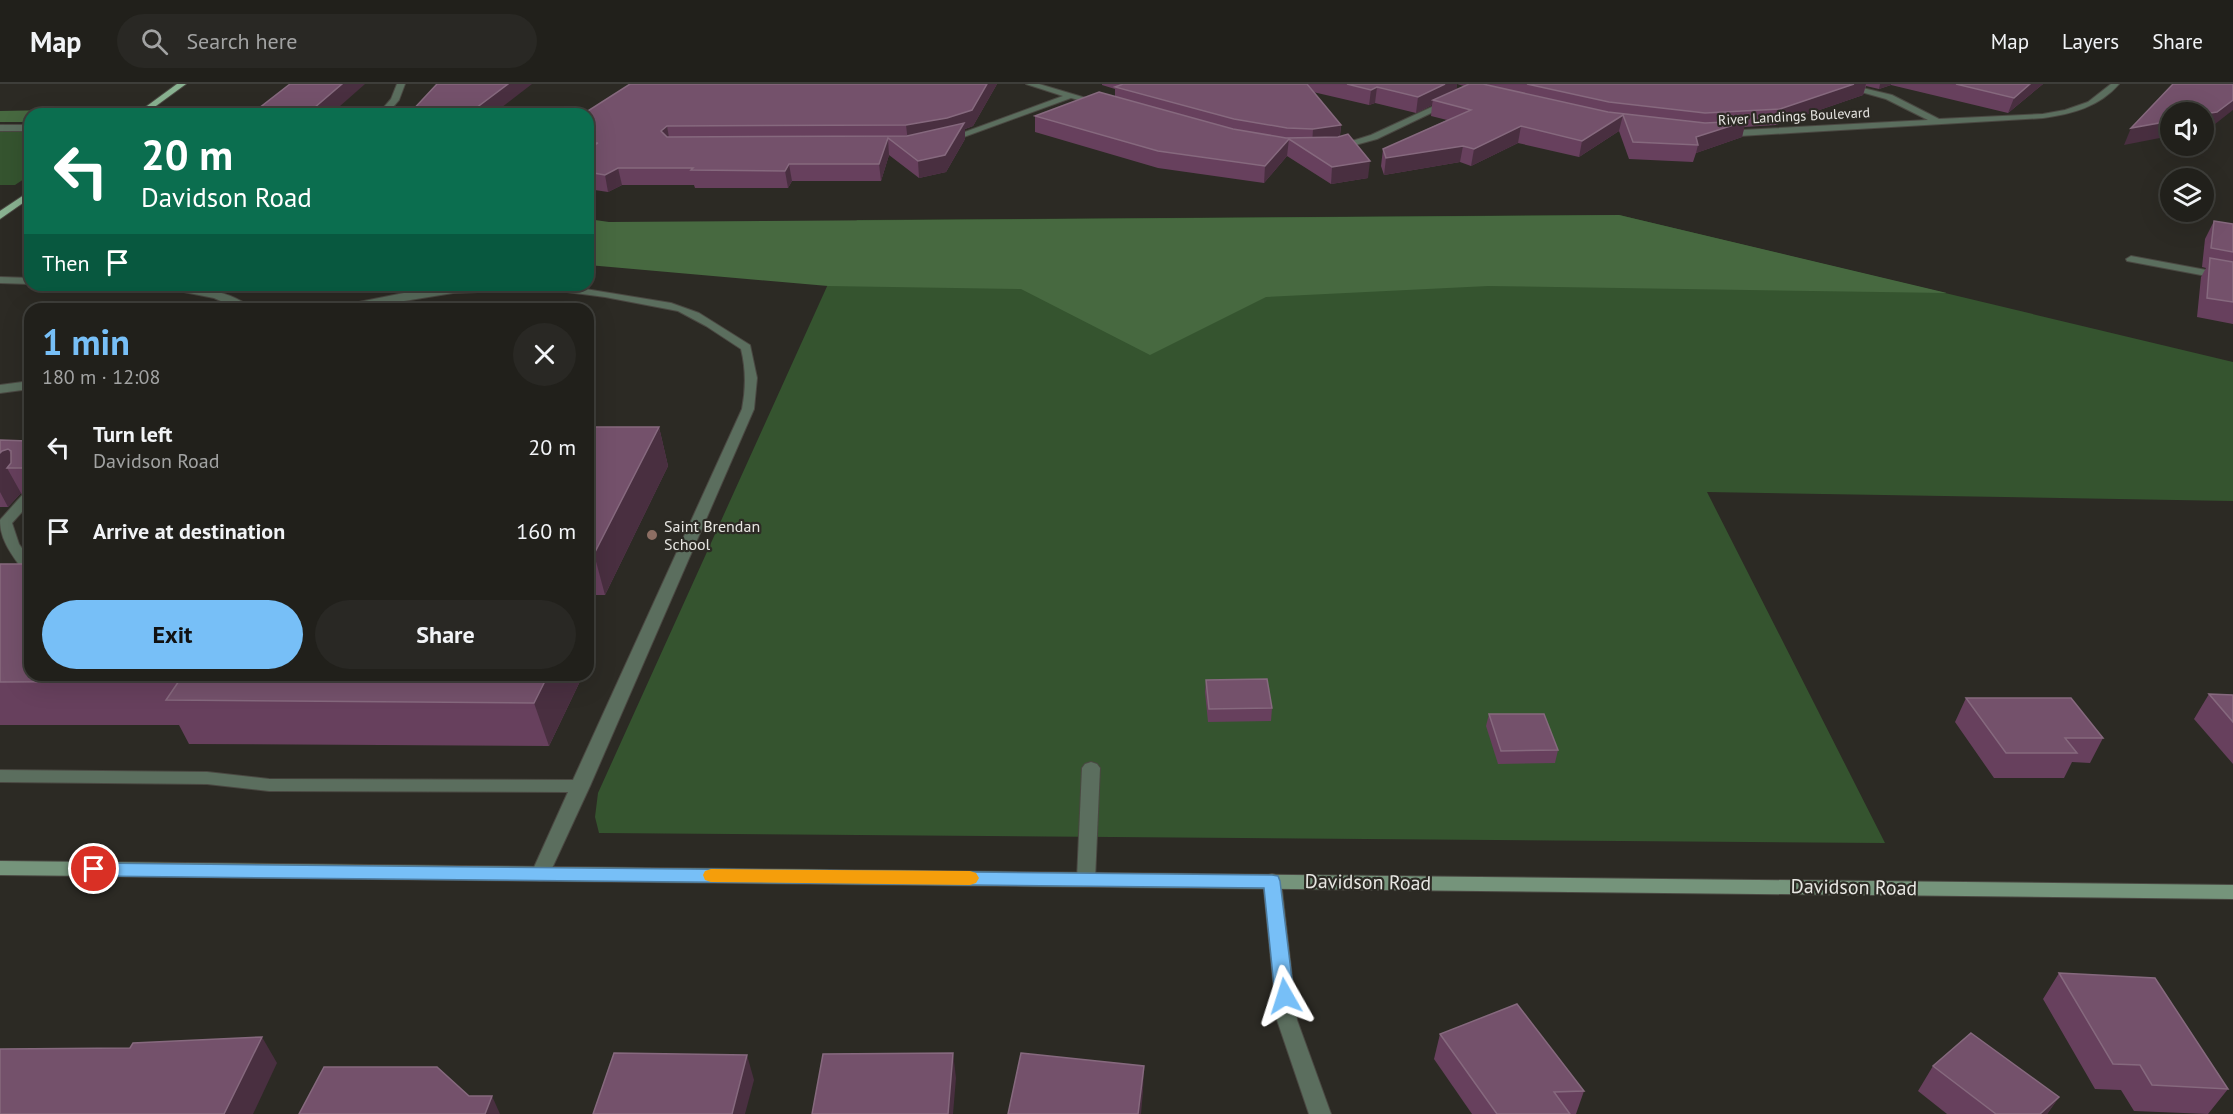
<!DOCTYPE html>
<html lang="en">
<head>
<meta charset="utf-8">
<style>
	:root { --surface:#21201b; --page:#292824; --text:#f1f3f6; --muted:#a2a3a3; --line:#3e3e3a; --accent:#77bff7 }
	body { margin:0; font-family:"PT Sans",sans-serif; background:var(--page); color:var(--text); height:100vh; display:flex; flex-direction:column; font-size:22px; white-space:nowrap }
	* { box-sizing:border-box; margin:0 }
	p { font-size:20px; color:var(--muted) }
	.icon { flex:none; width:33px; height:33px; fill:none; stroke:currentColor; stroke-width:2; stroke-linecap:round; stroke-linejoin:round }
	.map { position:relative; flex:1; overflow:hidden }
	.details { position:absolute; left:24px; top:219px; width:570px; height:378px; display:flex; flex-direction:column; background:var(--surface); border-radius:18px; box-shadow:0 6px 24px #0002,0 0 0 2px var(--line) }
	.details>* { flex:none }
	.hud { position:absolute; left:24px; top:24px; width:570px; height:183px; border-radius:18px; box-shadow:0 6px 24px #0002,0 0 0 2px var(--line); background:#0b6e4f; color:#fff; overflow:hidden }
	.controls { position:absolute; left:2160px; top:18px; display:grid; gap:12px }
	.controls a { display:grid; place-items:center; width:54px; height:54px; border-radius:50%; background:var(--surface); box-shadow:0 6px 24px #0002,0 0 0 2px var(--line); font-size:30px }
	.pin { position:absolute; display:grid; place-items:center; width:51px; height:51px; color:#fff; margin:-26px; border:3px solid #fff; border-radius:50%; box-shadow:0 2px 6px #0007 }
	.me { position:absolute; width:66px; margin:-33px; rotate:354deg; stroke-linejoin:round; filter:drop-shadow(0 0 4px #0008) }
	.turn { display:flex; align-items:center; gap:21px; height:126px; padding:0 18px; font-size:27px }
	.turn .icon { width:78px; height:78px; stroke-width:2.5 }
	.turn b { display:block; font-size:42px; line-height:51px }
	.then { display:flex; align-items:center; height:57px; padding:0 18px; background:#0003; gap:12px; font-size:22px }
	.round { display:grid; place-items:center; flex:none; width:63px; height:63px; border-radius:32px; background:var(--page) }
	.overview { display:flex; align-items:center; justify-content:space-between; height:102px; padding:0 18px }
	h1 { font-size:36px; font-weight:800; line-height:45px; color:var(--accent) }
	.button { display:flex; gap:12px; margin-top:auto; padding:12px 18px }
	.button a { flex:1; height:69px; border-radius:36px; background:var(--accent); color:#111; font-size:24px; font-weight:800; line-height:69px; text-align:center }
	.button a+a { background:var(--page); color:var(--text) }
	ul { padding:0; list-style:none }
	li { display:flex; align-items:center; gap:18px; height:84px; padding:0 18px }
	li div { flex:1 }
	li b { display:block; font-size:22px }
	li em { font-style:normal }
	header { display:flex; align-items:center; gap:36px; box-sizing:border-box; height:84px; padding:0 30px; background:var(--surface); border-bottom:2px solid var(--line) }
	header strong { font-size:28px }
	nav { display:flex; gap:33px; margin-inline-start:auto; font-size:21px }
	.search { width:420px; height:54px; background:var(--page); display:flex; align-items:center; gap:15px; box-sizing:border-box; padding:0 21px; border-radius:33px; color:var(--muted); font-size:22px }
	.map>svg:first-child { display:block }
	.green { fill:#35542f }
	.forest { fill:#476940 }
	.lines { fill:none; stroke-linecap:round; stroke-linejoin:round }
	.lane-casing { stroke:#4a4842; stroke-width:2 }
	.street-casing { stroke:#4a4842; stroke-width:2 }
	.secondary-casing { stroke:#4a4842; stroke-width:2 }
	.primary-casing { stroke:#4a4842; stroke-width:2 }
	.lane { fill:#5b6e5e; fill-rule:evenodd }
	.street { fill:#5b6e5e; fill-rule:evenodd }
	.secondary { fill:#75947b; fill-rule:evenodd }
	.primary { fill:#89b291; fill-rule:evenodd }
	.wall { fill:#67405d; fill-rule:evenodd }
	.shaded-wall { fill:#492f40 }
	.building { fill:#74516b; stroke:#86697e; stroke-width:1.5 }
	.route { fill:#77bff7; stroke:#4d7ca1; stroke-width:1.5 }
	.slow { fill:#f59e0b }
	.education-dot { fill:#8d6e63; stroke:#2c2a24; stroke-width:2 }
	.labels { text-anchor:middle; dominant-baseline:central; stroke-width:4.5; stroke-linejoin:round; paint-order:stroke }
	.far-street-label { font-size:14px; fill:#e7e6e2; stroke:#2c2a24 }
	.poi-label { font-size:16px; fill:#e7e6e2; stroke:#2c2a24; text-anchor:start }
	.near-street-label { font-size:20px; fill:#e7e6e2; stroke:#2c2a24 }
</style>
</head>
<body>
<header>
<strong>Map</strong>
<div class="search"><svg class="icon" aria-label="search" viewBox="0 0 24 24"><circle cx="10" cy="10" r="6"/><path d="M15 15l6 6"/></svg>Search here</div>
<nav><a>Map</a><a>Layers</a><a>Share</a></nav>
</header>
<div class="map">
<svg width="2233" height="1030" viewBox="0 0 2233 1030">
	<rect width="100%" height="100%" fill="#2c2a24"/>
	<g class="green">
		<polygon points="0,47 30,47 30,91 15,101 0,101"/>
		<polygon points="1619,131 2233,278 2233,417 1707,408 1885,759 599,749 595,733 598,709 857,136"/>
	</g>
	<g class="forest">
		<polygon points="103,25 92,30 30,30 30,38 0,38 0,27"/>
		<polygon points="1619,131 1947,209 1488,202 1266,213 1150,271 1021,205 828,202 588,181 588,135 609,138"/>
	</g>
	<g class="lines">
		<defs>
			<g id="lane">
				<rect x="0" y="41" width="30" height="6"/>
				<polygon points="0,193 30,194 30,200 0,199"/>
				<path d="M 111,201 C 149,201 223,197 252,225 L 239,225 L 214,214 L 184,208 L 116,204 Z"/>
				<path d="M 479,201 L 567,202 L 671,219 L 699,229 L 750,261 L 757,294 L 754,325 L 590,702 L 547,795 L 540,797 L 533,795 L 531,790 L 568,708 L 269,707 L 207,700 L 0,698 L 0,686 L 207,688 L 269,695 L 573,696 L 742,325 C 746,304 746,285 741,265 L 706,242 L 678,227 L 605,213 L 567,208 L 529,206 L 453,209 L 355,225 L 334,225 L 339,222 L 414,207 Z"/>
				<polygon points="30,297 30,305 0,309 0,301"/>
				<path d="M 30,407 L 30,419 L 12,439 L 19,460 L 30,476 L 30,490 L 25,489 C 13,472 0,457 0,436 L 25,408 Z"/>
				<polygon points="1091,678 1097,680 1100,684 1095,795 1093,800 1086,802 1079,800 1077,795 1082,684 1085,680"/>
			</g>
			<g id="street">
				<polygon points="397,0 405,0 399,16 387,30 378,30 391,15"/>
				<polygon points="1026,0 1039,0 1106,20 1102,22 1071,14 950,58 943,56 1063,12"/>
				<path d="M 1833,0 L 1846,0 L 1892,11 L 1939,35 L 2043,30 L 2065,26 L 2088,18 L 2111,0 L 2119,0 C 2099,23 2072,30 2043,34 L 1723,53 L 1719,50 L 1723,47 L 1928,36 L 1886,15 Z"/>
				<polygon points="1447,16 1454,18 1377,55 1337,66 1333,63 1371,51"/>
				<polygon points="2131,172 2233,191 2233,197 2127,177 2126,175"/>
				<polygon points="1272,790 1279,792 1281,797 1297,936 1331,1030 1309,1030 1277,936 1263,797 1265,792"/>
			</g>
			<polygon id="secondary" points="0,777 2233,801 2233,815 0,791"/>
			<g id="primary">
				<polygon points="177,0 186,0 145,30 136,30"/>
				<polygon points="30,107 30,114 0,135 0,127"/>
			</g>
		</defs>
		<use href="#lane" class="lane-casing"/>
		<use href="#street" class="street-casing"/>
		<use href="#secondary" class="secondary-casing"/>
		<use href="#primary" class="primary-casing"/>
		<use href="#lane" class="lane"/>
		<use href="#street" class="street"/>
		<use href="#secondary" class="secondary"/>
		<use href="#primary" class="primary"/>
	</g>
	<g class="wall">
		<polygon points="630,0 997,0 973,42 965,45 965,55 946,88 919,94 889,71 881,97 792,97 788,104 695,104 694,101 622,101 608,108 588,105 588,30"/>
		<path d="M 1102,0 L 2043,0 L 2008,29 L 1891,1 L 1879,5 L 1866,2 L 1863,11 L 1776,41 L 1744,43 L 1742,53 L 1696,69 L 1693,78 L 1629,75 L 1619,47 L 1579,73 L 1518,59 L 1471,82 L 1460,78 L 1384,91 L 1381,82 L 1383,65 L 1447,36 L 1431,32 L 1432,21 L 1416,29 L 1375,19 L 1369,21 L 1313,8 L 1341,41 L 1340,52 L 1368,94 L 1331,100 L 1287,72 L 1264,99 L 1158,84 L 1035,48 L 1035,32 L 1115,13 L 1115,5 L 1102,1 ZM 1457,0 L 1464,2 L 1456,6 Z"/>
		<polygon points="2214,137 2233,140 2233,240 2197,233 2201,193 2206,184 2202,183 2205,155"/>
		<polygon points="588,343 659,343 668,382 605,511 588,511"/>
		<polygon points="0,356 27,357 30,362 30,424 29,424 21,409 8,423 0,423"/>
		<polygon points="0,480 30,591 583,591 549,662 189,660 179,641 0,641"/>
		<polygon points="1206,596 1272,624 1271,637 1208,638 1205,608"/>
		<polygon points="2209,610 2233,611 2233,680 2194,635"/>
		<polygon points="1966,614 2103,654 2090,679 2072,678 2064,694 1994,694 1955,638"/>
		<polygon points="1489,630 1558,666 1555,679 1498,680 1486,642"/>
		<polygon points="2059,889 2228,1005 2208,1030 2134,1027 2121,1006 2095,1005 2043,915"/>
		<polygon points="1440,950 1584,1007 1576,1030 1472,1030 1434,975"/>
		<polygon points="1933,982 2059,1013 2047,1030 1947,1030 1918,1007"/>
	</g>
	<g class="shaded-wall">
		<polygon points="342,0 365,0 331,30 307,30"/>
		<polygon points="508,0 532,0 493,30 468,30"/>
		<polygon points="987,0 997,0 973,42 965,45 965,55 946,88 919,94 918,77 908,58 906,41"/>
		<polygon points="1445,0 1457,0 1456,9 1433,16 1432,21 1416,29 1418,13"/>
		<polygon points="1854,0 1866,0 1863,11 1776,41 1780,25"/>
		<polygon points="1880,0 1891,0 1891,1 1879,5"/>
		<polygon points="2030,0 2043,0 2008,29 2014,14"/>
		<polygon points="1377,3 1375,19 1369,21 1371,6"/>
		<polygon points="2233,16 2233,26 2210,44 2204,45 2204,30"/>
		<polygon points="1623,31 1619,47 1579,73 1582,57"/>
		<polygon points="1746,37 1742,53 1696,69 1698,61 1696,53"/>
		<polygon points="2170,37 2170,52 2124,61 2131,44"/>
		<polygon points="1341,41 1339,58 1312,61 1313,45"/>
		<polygon points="667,42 670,59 661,47"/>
		<polygon points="1521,42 1518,59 1471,82 1474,65"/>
		<polygon points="888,54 889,71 881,97 879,80"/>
		<polygon points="1289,55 1287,72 1264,99 1265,82"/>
		<polygon points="1463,62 1460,78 1384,91 1386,74"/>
		<polygon points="1370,77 1368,94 1331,100 1332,83"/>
		<polygon points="789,80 792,97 788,104 785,87"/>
		<polygon points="618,84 622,101 608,108 605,91"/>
		<polygon points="659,343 668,382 605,511 594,470"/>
		<polygon points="27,357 30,362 30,391 26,384"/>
		<polygon points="8,365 18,384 7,384 21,409 8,423 0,408 0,369 2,367"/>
		<polygon points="548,591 583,591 549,662 534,619"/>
		<polygon points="262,953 277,979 253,1030 224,1030"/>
		<polygon points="953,969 956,994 953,1030 948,1030"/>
		<polygon points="747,971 754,996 745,1030 732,1030"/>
		<polygon points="1144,982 1143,1007 1141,1030 1138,1030"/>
		<polygon points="492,1012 500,1030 485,1030"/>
		<polygon points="2059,1013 2047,1030 2040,1030"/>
	</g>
	<g class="building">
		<polygon points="290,0 342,0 307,30 229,30 230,29 254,28"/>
		<polygon points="437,0 508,0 468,30 409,30"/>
		<polygon points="630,0 987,0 972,26 947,34 906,41 667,42 661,47 667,53 907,52 964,39 945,71 918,77 888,54 879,80 789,80 785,87 691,86 693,84 618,84 605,91 588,88 588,64 598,59 588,59 588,30 583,30"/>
		<polygon points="1123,0 1307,0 1341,41 1313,45 1287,44 1234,35 1115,3"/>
		<polygon points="1347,0 1445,0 1418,13 1377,3 1371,6"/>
		<polygon points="1469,0 1483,0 1608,28 1705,39 1746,37 1696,53 1698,61 1633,58 1623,31 1582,57 1521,42 1474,65 1463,62 1386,74 1383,65 1471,26 1433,16"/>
		<polygon points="1527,0 1854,0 1780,25 1705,29 1609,18"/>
		<polygon points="1956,0 2030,0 2014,14"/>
		<polygon points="2173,0 2233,0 2233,16 2217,28 2204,30 2204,28 2170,28 2170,37 2131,44"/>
		<polygon points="1099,8 1233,45 1286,54 1338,53 1348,50 1370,77 1332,83 1289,55 1265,82 1158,67 1035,32"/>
		<polygon points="2214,137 2233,140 2233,168 2211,164"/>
		<polygon points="2210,174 2233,178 2233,218 2207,214"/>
		<polygon points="588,343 659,343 594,470 588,470"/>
		<polygon points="0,356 27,357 26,384 7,384 11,379 11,367 8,365 2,367 0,369"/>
		<polygon points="0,480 30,480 30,591 548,591 534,619 166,616 179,597 0,598"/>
		<polygon points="1267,595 1272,624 1209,625 1206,596"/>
		<polygon points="2209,610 2233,611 2233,638"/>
		<polygon points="1966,614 2071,614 2103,654 2065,654 2077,669 2006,669"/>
		<polygon points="1489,630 1544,630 1558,666 1501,667"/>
		<polygon points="2059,889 2155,894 2228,1005 2152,1001 2140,981 2113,980"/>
		<polygon points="1517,920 1584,1007 1554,1008 1570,1030 1497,1030 1440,950"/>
		<polygon points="1971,949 2059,1013 2040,1030 1996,1030 1933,982"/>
		<polygon points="262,953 224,1030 0,1030 0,965 130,964 133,959"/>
		<polygon points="614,969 747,971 732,1030 593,1030"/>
		<polygon points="953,969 948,1030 812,1030 823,970"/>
		<polygon points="1021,969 1144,982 1138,1030 1008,1030"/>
		<polygon points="324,983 437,983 469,1012 492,1012 485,1030 299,1030"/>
	</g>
	<polygon class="route" points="94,779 1272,791 1278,792 1280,797 1294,912 1291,918 1285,920 1278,918 1275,912 1264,804 94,792 88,790 86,785 88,781"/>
	<polygon class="slow" points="711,785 970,787 976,789 979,794 976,799 970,801 711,798 705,796 703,791 705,787"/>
	<circle class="education-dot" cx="652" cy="451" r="6"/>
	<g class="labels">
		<g class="far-street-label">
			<text transform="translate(1794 32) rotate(-3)">River Landings Boulevard</text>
		</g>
		<g class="poi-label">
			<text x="664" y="442">Saint Brendan<tspan x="664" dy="18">School</tspan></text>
		</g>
		<g class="near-street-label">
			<text transform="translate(1368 798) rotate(1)">Davidson Road</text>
			<text transform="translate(1854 803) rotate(1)">Davidson Road</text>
		</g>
	</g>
</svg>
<div class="controls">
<a><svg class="icon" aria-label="sound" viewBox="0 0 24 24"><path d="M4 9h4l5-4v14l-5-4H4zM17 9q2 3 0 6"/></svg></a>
<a><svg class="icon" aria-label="layers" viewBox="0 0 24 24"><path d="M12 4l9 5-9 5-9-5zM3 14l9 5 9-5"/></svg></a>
</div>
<div class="pin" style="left:94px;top:785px;background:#d93025"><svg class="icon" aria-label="arrive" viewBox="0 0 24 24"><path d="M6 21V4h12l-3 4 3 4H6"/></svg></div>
<svg class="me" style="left:1285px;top:912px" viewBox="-20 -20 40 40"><path d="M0-17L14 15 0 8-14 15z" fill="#77bff7" stroke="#fff" stroke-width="4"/></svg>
<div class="hud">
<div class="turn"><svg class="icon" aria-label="left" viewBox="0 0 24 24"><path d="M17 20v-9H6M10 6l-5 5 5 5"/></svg><div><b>20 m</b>Davidson Road</div></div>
<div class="then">Then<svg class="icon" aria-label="arrive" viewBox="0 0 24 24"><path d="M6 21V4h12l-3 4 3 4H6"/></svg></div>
</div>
<section class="details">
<div class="overview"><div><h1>1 min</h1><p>180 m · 12:08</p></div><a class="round"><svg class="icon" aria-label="close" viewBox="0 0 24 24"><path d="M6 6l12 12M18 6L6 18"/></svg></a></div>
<ul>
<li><svg class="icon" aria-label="left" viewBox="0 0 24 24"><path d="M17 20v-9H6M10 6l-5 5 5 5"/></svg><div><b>Turn left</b><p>Davidson Road</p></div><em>20 m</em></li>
<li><svg class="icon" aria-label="arrive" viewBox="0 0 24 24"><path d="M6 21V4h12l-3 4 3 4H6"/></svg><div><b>Arrive at destination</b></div><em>160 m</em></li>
</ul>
<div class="button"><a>Exit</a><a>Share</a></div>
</section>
</div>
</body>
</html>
